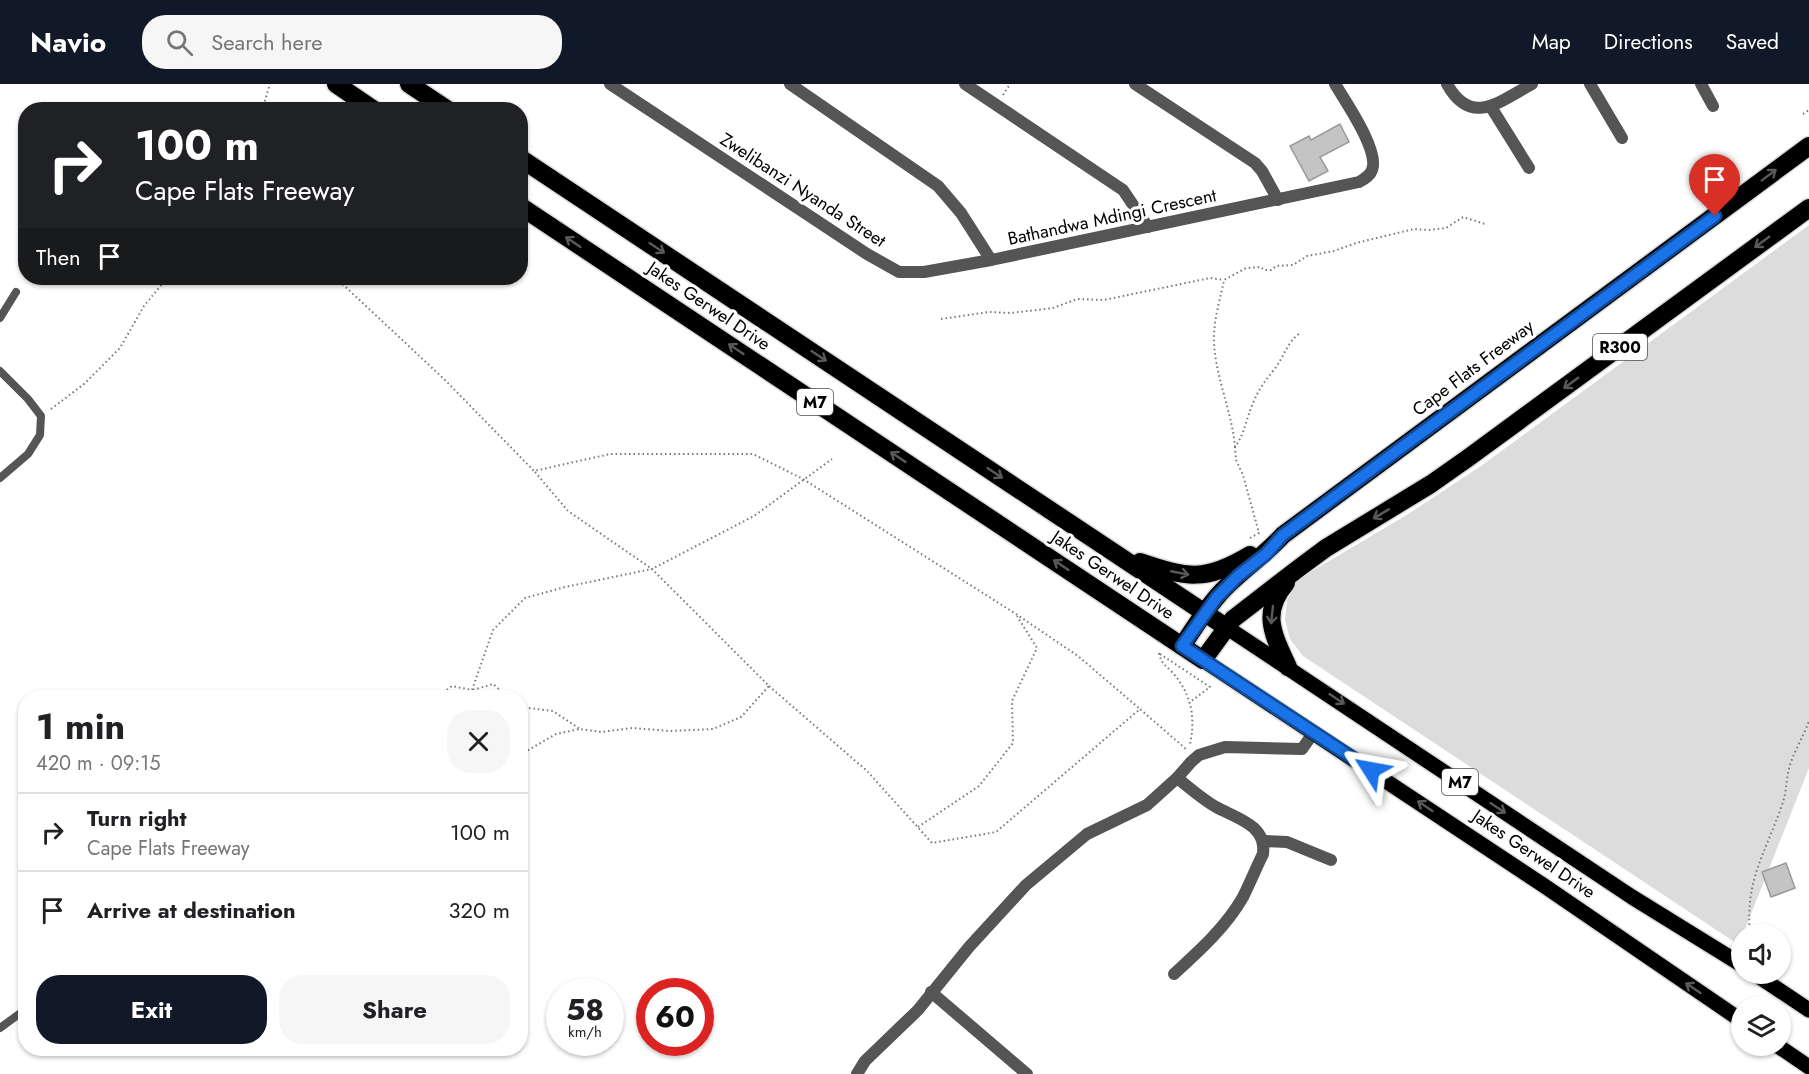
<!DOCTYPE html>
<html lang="en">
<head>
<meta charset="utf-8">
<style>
	:root { --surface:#fff; --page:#f6f6f6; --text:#202124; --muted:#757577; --line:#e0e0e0; --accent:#111827 }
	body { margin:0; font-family:Jost,sans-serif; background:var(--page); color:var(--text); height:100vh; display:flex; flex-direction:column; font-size:22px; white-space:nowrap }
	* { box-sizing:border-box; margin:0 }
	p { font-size:20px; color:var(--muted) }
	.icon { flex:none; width:33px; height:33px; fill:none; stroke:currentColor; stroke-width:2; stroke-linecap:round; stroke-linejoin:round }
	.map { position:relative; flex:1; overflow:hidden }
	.sheet { position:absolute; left:18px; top:606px; width:510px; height:366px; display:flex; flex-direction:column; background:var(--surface); border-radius:24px; box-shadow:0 2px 4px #0004 }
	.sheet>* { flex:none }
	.banner { position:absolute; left:18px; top:18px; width:510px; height:183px; border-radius:24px; box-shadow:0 2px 4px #0004; background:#202124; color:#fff; overflow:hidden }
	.controls { position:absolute; left:1731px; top:840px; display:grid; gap:12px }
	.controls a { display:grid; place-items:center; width:60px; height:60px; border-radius:50%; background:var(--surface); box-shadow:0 2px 4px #0004; font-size:30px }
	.speed { position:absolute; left:546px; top:894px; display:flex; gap:12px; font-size:30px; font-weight:700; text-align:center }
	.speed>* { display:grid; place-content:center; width:78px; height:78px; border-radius:50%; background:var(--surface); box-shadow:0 2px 4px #0004; line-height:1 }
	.speed small { font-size:15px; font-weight:400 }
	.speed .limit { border:9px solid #d22; background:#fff; color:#111 }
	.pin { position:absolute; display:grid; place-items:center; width:51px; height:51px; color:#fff; margin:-62px -26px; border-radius:50% 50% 50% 0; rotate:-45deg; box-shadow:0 0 6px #0007 }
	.pin .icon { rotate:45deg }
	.me { position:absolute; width:66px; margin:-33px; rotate:304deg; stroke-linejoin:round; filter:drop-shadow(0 0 4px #0008) }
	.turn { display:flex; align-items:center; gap:21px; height:126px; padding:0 18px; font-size:27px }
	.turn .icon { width:78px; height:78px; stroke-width:2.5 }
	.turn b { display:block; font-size:42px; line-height:51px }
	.then { display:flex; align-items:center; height:57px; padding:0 18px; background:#0003; gap:12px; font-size:22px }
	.round { display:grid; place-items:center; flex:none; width:63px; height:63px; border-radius:24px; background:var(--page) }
	.summary { display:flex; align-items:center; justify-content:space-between; height:102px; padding:0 18px }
	h1 { font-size:36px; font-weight:700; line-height:45px }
	.cta { display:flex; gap:12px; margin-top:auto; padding:12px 18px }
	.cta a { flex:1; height:69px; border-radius:24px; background:var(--accent); color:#fff; font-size:24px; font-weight:700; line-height:69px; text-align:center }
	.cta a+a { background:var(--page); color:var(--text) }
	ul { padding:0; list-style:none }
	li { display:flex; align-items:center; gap:18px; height:78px; padding:0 18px; border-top:2px solid var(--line) }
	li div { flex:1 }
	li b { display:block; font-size:22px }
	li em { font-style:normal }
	header { display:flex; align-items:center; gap:36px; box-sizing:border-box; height:84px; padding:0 30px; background:var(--accent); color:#fff }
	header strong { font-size:28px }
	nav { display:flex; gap:33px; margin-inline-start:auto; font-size:21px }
	.search { width:420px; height:54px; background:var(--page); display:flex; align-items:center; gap:15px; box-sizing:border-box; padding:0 21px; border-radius:24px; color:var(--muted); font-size:22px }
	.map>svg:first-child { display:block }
	.green { fill:#dcdcdc }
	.building { fill:#c4c4c4; stroke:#999; stroke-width:1.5 }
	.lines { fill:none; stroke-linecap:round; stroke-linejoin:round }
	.primary-casing { stroke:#dbdbdb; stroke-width:18 }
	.highway-casing { stroke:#dbdbdb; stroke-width:21 }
	.path { stroke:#777; stroke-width:2; stroke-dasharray:1.5 3; stroke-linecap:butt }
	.lane { stroke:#555; stroke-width:8 }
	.street { stroke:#555; stroke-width:12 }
	.primary { stroke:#000; stroke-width:15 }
	.highway { stroke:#000; stroke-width:18 }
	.oneway { stroke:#595959 }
	.route-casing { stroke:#114b97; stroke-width:15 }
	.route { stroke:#1a73e8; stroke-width:10 }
	.labels { text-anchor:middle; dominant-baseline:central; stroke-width:6; stroke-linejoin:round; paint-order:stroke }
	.shield { fill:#fff; stroke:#4c4c4c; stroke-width:1.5 }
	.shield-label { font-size:16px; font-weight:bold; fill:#000 }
	.street-label { font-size:18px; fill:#000; stroke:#fff }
</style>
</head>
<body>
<header>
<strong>Navio</strong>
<div class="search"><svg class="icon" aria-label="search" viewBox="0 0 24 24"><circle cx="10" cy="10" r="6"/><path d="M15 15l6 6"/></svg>Search here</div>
<nav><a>Map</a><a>Directions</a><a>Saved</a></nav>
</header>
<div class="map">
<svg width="1809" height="990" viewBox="0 0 1809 990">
	<rect width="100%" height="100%" fill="#fff"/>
	<polygon class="green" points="1809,141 1809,684 1743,850 1742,850 1739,861 1303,572 1290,555 1285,536 1287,517 1295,500 1302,493 1405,432 1481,382"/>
	<g class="building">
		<polygon points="1340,40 1349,58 1320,73 1328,87 1309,97 1290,62 1309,52 1311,56"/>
		<polygon points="1786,779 1795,804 1771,813 1762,788"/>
	</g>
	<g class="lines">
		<defs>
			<g id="primary">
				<polyline points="1226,543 1632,813 1742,881"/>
				<polyline points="1203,576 1543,801 1742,937"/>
				<polyline points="1755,890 1809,926"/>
				<polyline points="1778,962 1809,983"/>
			</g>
			<g id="highway">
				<polyline points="336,0 374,26"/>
				<polyline points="409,0 448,26"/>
				<polyline points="520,74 1226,543"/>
				<polyline points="520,122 1203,576 1233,535 1299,484 1326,464 1431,400 1468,374 1809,124"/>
				<path d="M 1140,478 C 1188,494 1205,498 1250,471"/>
				<path d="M 1286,499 C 1260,529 1274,552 1288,583"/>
				<path d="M 1182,562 C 1196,542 1209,519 1227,502 C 1246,483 1265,471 1283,451 L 1809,62"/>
			</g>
		</defs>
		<use href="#primary" class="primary-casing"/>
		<use href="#highway" class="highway-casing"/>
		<g class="path">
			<polyline points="1003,11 1010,0"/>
			<polyline points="262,26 270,0"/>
			<polyline points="1803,30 1809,26"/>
			<polyline points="336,194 445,296 534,387 610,370 753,370 803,395 1016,530 1078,572 1140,625"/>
			<polyline points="941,235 989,228 1011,229 1053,224 1077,215 1104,216 1210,194 1224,196"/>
			<polyline points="51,325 84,300 120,264 144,222 167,194"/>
			<path d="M 1235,363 C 1232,328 1216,295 1214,259 C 1213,238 1220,216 1224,196 L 1246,184 L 1261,183 L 1264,186 L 1271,186 L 1276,182 L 1293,181 L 1307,172 L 1334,167 L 1356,159 L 1414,145 L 1429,146 L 1446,144 L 1463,133 L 1485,140"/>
			<polyline points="535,388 568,427 652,485"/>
			<path d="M 1250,454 L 1259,449 L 1243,391 L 1236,376 L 1235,363 C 1245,349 1246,335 1253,319 C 1258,307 1264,298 1273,287 C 1284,274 1286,259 1300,249"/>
			<path d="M 1159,569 C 1161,579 1165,581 1172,588 C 1191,609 1196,633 1190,660"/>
			<polyline points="1160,570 1210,603 1190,618"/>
			<polyline points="769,602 867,687 932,759 996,748 1140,625 1187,666"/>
			<polyline points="473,606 493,600 509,614"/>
			<polyline points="436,614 452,602 472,606 493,546 525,514 565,503 652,485"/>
			<polyline points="520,623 553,627 580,645"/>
			<polyline points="520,671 556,650 580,645 601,648 632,644 671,647 713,645 741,633 769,602 652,485 754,432 832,375"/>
			<polyline points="918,743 979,702 1013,659 1012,617 1037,564 1017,532"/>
			<path d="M 1750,850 C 1745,796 1765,770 1782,721 C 1786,710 1786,700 1788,689 C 1791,672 1803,654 1809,637"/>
		</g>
		<g class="lane">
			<polyline points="0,234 16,208"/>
			<polyline points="0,287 28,315 41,332 40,351 28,370 0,394"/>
			<polyline points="0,944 26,925"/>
		</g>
		<g class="street">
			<path d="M 610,0 L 867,170 L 899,188 L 924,188 L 991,176 L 1359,98 C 1364,95 1370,92 1372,86 C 1380,67 1345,17 1335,0"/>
			<polyline points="790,0 938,102 961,129 991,176"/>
			<polyline points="965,0 1123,106 1148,143"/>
			<polyline points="1135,0 1255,79 1262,87 1278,116"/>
			<path d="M 1447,0 C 1471,43 1499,18 1532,0"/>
			<polyline points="1590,0 1622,54"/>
			<polyline points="1701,0 1713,22"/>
			<polyline points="1491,23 1529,84"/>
			<polyline points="1263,757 1287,758 1331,776"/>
			<path d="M 1174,890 C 1199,867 1226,843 1243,813 C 1250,799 1256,784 1263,770 C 1267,741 1236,734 1216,723 C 1202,715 1190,704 1177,694"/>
			<polyline points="931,908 1027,990"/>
			<polyline points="857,990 865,977 918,926 969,863 1026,801 1087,750 1147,721 1177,694 1191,678 1199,671 1225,663 1302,665 1314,648"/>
		</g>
		<use href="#primary" class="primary"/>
		<use href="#highway" class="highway"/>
	</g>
	<defs><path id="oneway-shaft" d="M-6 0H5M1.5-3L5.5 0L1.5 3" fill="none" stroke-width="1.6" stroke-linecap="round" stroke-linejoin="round" transform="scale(1.5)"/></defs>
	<g class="oneway">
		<use href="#oneway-shaft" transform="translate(1769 91) rotate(-37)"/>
		<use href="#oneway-shaft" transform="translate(573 158) rotate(-146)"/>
		<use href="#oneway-shaft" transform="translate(1762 158) rotate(144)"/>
		<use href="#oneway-shaft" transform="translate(657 164) rotate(34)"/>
		<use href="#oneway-shaft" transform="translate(736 265) rotate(-146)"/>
		<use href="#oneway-shaft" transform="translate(819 272) rotate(34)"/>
		<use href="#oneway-shaft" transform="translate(1571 299) rotate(144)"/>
		<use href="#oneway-shaft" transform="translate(898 373) rotate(-146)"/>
		<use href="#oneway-shaft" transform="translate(995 389) rotate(34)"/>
		<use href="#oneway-shaft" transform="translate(1381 430) rotate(149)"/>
		<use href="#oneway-shaft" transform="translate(1061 481) rotate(-146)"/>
		<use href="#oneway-shaft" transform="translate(1180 489) rotate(11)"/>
		<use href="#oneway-shaft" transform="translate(1272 531) rotate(96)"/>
		<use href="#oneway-shaft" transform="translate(1337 615) rotate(34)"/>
		<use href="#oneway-shaft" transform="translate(1425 722) rotate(-146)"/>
		<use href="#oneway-shaft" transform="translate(1498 724) rotate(34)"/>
		<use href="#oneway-shaft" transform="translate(1693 904) rotate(-146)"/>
	</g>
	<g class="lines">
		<defs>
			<polyline id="route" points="1371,686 1182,562 1217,513 1238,492 1266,470 1283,451 1715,132"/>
		</defs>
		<use href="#route" class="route-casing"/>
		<use href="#route" class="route"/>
	</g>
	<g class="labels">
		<g class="shield">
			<rect x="1593" y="250" width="54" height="26" rx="4.5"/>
			<rect x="797" y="305" width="36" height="26" rx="4.5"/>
			<rect x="1442" y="685" width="36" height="26" rx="4.5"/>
		</g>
		<g class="shield-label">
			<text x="1620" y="263">R300</text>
			<text x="815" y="318">M7</text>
			<text x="1460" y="698">M7</text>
		</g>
		<g class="street-label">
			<text transform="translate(803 106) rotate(33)">Zwelibanzi Nyanda Street</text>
			<text transform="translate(1112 133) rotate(-12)">Bathandwa Mdingi Crescent</text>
			<text transform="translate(709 222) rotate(34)">Jakes Gerwel Drive</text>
			<text transform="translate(1473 284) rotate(-37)">Cape Flats Freeway</text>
			<text transform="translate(1113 491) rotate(34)">Jakes Gerwel Drive</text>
			<text transform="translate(1534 770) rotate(34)">Jakes Gerwel Drive</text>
		</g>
	</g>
</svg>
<div class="controls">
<a><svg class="icon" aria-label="sound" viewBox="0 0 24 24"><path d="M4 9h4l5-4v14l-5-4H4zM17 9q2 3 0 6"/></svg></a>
<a><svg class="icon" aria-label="layers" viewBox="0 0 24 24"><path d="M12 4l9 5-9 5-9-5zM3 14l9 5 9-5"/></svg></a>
</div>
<div class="speed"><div>58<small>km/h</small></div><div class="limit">60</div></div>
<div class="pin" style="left:1715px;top:132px;background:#d93025"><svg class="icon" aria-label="arrive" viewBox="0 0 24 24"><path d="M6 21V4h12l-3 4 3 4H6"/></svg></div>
<svg class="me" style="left:1371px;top:686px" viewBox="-20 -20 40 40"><path d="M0-17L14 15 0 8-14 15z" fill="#1a73e8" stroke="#fff" stroke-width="4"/></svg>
<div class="banner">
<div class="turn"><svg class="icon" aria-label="right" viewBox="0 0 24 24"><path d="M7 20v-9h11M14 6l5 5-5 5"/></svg><div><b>100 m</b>Cape Flats Freeway</div></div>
<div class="then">Then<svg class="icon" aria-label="arrive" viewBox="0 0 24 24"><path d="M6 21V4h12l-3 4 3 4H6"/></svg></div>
</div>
<section class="sheet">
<div class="summary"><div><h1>1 min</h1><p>420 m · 09:15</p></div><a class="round"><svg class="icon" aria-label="close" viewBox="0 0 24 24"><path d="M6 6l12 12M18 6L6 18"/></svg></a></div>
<ul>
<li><svg class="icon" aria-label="right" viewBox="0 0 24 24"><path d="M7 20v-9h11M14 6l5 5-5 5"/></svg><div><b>Turn right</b><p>Cape Flats Freeway</p></div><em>100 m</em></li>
<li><svg class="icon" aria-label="arrive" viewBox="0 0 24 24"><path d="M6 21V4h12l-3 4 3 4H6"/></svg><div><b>Arrive at destination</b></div><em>320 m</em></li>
</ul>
<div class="cta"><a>Exit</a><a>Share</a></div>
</section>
</div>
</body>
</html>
